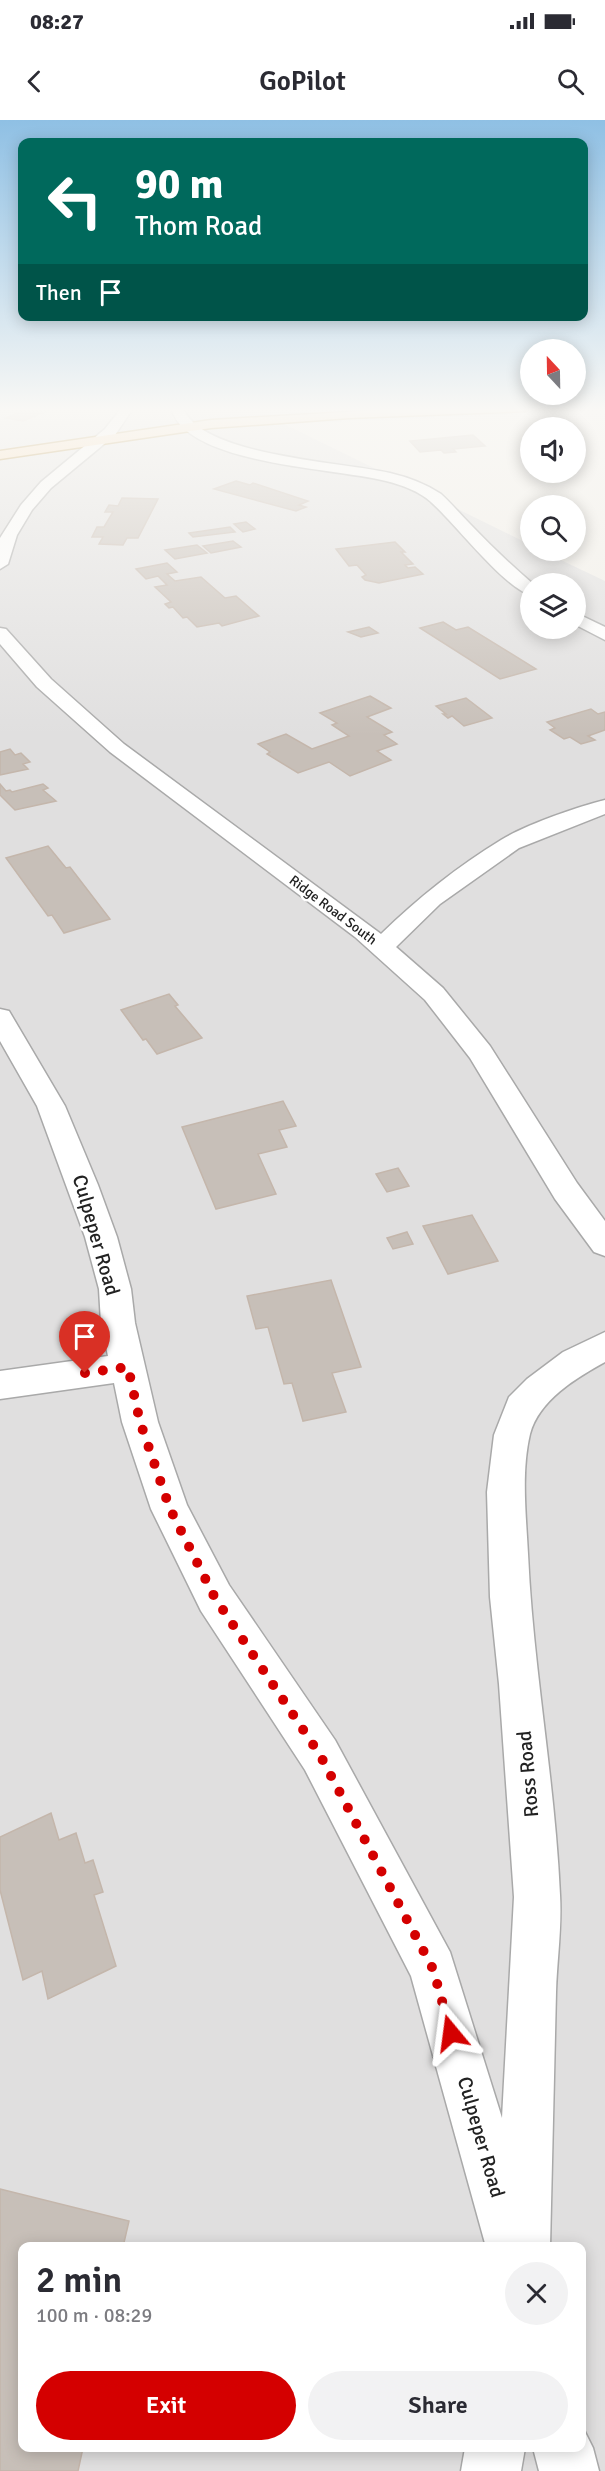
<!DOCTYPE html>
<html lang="en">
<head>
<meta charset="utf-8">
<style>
	:root { --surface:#fff; --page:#f2f2f3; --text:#2b2b33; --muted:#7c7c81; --accent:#d40000 }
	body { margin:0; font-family:Signika,sans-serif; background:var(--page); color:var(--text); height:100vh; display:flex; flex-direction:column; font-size:22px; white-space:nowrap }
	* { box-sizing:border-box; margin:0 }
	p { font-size:20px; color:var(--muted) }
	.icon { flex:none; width:33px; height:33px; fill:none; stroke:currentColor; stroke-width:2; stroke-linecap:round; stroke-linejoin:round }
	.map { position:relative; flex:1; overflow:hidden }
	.drawer { position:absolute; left:18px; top:2122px; width:568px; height:210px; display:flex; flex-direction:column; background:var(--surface); border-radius:12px; box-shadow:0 3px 15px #0003 }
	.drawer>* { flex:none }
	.guide { position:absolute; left:18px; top:18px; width:570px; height:183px; border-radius:12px; box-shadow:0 3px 15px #0003; background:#00695c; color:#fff; overflow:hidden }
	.needle { width:39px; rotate:338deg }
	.fabs { position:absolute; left:520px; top:219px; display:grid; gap:12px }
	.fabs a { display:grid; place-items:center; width:66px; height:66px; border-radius:50%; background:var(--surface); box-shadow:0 3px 15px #0003; font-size:30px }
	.pin { position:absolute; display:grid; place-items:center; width:51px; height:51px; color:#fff; margin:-62px -26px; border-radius:50% 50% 50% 0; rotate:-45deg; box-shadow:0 0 6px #0007 }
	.pin .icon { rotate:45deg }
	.me { position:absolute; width:66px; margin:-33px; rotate:344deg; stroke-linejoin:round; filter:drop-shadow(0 0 4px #0008) }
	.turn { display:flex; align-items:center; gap:21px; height:126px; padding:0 18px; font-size:27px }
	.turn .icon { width:78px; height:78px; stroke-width:2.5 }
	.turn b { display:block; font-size:42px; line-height:51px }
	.then { display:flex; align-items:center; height:57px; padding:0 18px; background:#0003; gap:12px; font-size:22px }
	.round { display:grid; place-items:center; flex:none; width:63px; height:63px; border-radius:32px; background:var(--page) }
	.overview { display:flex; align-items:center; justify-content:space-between; height:102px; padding:0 18px }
	h1 { font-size:36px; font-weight:600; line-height:45px }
	.action { display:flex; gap:12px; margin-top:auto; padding:12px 18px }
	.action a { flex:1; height:69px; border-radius:36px; background:var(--accent); color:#fff; font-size:24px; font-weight:600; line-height:69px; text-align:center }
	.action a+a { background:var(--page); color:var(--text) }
	.status { display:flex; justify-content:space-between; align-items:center; height:42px; padding:0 30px; background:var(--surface); direction:ltr }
	.status svg { height:16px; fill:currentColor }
	header { display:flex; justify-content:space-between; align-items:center; height:78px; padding:0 18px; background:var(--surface); font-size:27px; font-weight:600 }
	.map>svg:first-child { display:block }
	.residential { fill:#e0dfdf; fill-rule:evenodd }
	.building { fill:#c7bfb8; stroke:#c4b6ab; stroke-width:1.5 }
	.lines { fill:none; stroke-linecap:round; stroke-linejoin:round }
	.minor-casing { stroke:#a9a9a9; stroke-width:3 }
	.major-casing { stroke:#a06b00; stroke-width:3 }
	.minor { fill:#fff; fill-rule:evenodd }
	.major { fill:#fcd6a4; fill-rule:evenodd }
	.route { stroke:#d40000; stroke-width:10; stroke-dasharray:0 18 }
	.labels { text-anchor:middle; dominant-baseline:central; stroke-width:5; stroke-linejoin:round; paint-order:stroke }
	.far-street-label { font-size:14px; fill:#222; stroke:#fff }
	.near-street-label { font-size:20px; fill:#222; stroke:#fff }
</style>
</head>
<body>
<div class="status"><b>08:27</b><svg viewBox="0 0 49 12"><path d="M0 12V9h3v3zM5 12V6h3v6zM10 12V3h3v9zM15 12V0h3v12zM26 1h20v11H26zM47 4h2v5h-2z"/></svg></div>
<header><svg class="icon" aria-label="back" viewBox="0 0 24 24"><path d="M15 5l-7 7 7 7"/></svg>GoPilot<svg class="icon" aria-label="search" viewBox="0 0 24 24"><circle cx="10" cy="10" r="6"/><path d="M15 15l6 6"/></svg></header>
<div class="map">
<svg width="605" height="2351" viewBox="0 0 605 2351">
	<rect width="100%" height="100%" fill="#f2efe9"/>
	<path class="residential" d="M 0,287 L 605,287 L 605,290 L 284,304 L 531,425 L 531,430 L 542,431 L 605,461 L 605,2351 L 0,2351 ZM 531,464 L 576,464 L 576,508 L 531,508 ZM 22,2127 L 582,2127 L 582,2328 L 22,2328 Z"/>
	<g class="building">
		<polygon points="31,287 54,288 23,301 6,298"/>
		<polygon points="473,315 485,326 453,329 456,332 444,333 441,330 420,332 410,321"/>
		<polygon points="236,361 250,365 253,363 308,381 299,385 306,387 296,391 214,369"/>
		<polygon points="122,378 158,379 138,418 127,418 123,425 99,424 103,417 92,417 97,407 104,407 113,392 105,392 109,385 118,386"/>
		<polygon points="246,402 255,409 243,412 234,404"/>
		<polygon points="230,407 235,412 193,417 189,413"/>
		<polygon points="233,421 241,427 211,433 203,426"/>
		<polygon points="395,422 405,432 401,432 413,444 405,445 408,448 415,447 423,454 379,463 365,460 362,457 366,455 357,445 349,446 336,429"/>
		<polygon points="197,425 207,433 175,439 165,430"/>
		<polygon points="167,443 177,452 167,454 175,461 201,457 225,478 236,476 259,496 222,506 219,503 197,507 187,497 183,498 173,487 169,488 165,484 171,482 155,467 167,465 158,456 146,459 136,449"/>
		<polygon points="443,502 456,510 468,507 536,549 500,559 420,508"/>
		<polygon points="369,507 378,513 361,517 348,512"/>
		<polygon points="370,576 391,588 367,597 392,612 384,615 397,624 377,631 391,640 350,656 329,642 298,653 267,634 270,632 258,624 286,614 312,629 349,616 332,605 337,603 320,593"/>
		<polygon points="466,578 492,598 464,606 452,596 448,598 443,594 446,594 436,586"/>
		<polygon points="591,589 598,594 605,592 605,610 588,616 595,620 581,624 570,617 564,619 550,610 555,608 547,602"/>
		<polygon points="10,629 15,635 21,633 30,642 23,644 28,649 0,655 0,632"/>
		<polygon points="0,664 6,671 10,670 12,672 43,664 48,668 43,670 56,681 15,690 0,675"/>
		<polygon points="48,726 66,748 70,747 110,799 64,813 52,795 48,796 6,738"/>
		<polygon points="169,874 178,885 175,886 202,918 157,934 146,919 143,920 121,890"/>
		<polygon points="283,981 296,1006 279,1010 287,1027 258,1034 276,1074 216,1089 182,1007"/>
		<polygon points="398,1048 409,1066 387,1072 376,1054"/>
		<polygon points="472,1095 498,1141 448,1154 423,1106"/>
		<polygon points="407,1112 413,1124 393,1129 387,1118"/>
		<polygon points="331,1160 361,1247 332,1253 346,1292 303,1301 292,1263 284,1264 268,1207 256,1209 247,1176"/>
		<polygon points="51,1693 59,1720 76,1713 85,1743 93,1740 103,1772 94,1775 116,1846 48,1879 42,1851 23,1860 0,1770 0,1717"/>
		<polygon points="0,2069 129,2101 123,2127 22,2127 22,2328 83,2328 78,2351 0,2351"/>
	</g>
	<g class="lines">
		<defs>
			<g id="minor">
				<polygon points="122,287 134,287 115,315 51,368 32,390 17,415 8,444 0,449 0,418 21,385 41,362 105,309"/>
				<path d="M 171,287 L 183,287 C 198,336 344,342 390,353 C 407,357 426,364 441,374 C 451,383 460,394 470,404 C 490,425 511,445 533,464 L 531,464 L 531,475 C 504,468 455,403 431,382 C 419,371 402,365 386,361 C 337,348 183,345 171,287 Z"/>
				<polygon points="576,493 605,507 605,520 576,505"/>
				<path d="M 0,508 L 6,509 L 51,559 L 124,624 L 381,814 C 418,778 457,747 501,720 C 525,705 577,687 605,680 L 605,694 L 519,728 L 440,784 L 396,827 L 443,868 L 490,926 L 577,1063 L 605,1101 L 605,1136 L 594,1132 L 555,1079 L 470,938 L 425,880 L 355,817 L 110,632 L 37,567 L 0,524 Z"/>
				<path d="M 0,889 L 9,891 L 65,986 L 98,1065 L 117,1117 L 131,1169 L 135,1203 L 158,1302 L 187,1385 L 229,1465 L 335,1620 L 450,1832 L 502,1998 L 514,1777 L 499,1564 L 490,1477 L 487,1372 L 494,1315 L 509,1277 L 527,1259 L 563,1232 L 605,1212 L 605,1242 C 576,1258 539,1280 530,1314 C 521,1352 526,1395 528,1434 C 533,1548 555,1661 560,1775 C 562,1807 557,1840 556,1872 C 554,1957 552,2042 550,2127 L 486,2127 L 411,1856 L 305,1650 L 201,1491 L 151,1389 L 122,1302 L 114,1263 L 0,1279 L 0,1251 L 108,1236 L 101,1203 L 99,1169 L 85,1117 L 37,986 L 0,921 Z"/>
				<polygon points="582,2306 593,2328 599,2351 539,2351 533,2328 582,2328"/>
				<polygon points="465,2328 525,2328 521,2351 461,2351"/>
			</g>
			<polygon id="major" points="432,287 532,287 526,291 349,298 211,308 0,339 0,331 211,300"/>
		</defs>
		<use href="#minor" class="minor-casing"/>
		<use href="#major" class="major-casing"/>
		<use href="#minor" class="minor"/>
		<use href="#major" class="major"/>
	</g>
	<linearGradient id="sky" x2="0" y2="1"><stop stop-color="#8fc0e4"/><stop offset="0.47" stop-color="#f9f8f5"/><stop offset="1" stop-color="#f9f8f5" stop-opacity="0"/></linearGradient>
	<rect width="605" height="616" fill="url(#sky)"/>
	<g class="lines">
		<polyline class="route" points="85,1253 128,1247 140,1302 170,1389 215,1478 320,1635 433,1849 451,1913"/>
	</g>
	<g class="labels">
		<g class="far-street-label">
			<text transform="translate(333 790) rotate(37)">Ridge Road South</text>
		</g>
		<g class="near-street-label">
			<text transform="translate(96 1115) rotate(74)">Culpeper Road</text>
			<text transform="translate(528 1654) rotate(-95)">Ross Road</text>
			<text transform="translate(481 2017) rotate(74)">Culpeper Road</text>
		</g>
	</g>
</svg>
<div class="fabs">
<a><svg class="needle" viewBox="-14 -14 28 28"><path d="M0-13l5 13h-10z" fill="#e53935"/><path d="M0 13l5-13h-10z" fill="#7c7c81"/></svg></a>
<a><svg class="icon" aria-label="sound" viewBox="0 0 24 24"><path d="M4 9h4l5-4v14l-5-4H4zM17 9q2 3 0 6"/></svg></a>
<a><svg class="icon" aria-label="search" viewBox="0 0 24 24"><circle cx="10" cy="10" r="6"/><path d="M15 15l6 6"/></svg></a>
<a><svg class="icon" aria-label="layers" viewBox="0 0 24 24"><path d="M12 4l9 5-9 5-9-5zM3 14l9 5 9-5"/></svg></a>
</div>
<div class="pin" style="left:85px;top:1253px;background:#d93025"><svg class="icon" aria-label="arrive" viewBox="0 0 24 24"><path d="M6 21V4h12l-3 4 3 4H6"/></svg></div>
<svg class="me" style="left:451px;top:1913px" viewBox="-20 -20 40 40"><path d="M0-17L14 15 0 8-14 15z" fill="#d40000" stroke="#fff" stroke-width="4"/></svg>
<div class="guide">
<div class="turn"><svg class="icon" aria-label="left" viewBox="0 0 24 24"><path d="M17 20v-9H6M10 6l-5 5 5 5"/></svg><div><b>90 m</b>Thom Road</div></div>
<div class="then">Then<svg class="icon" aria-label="arrive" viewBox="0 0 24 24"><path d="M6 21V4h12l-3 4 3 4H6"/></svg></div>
</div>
<section class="drawer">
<div class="overview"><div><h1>2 min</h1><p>100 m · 08:29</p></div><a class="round"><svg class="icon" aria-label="close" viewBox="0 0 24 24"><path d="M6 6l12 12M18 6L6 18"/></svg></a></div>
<div class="action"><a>Exit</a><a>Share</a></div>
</section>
</div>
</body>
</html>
